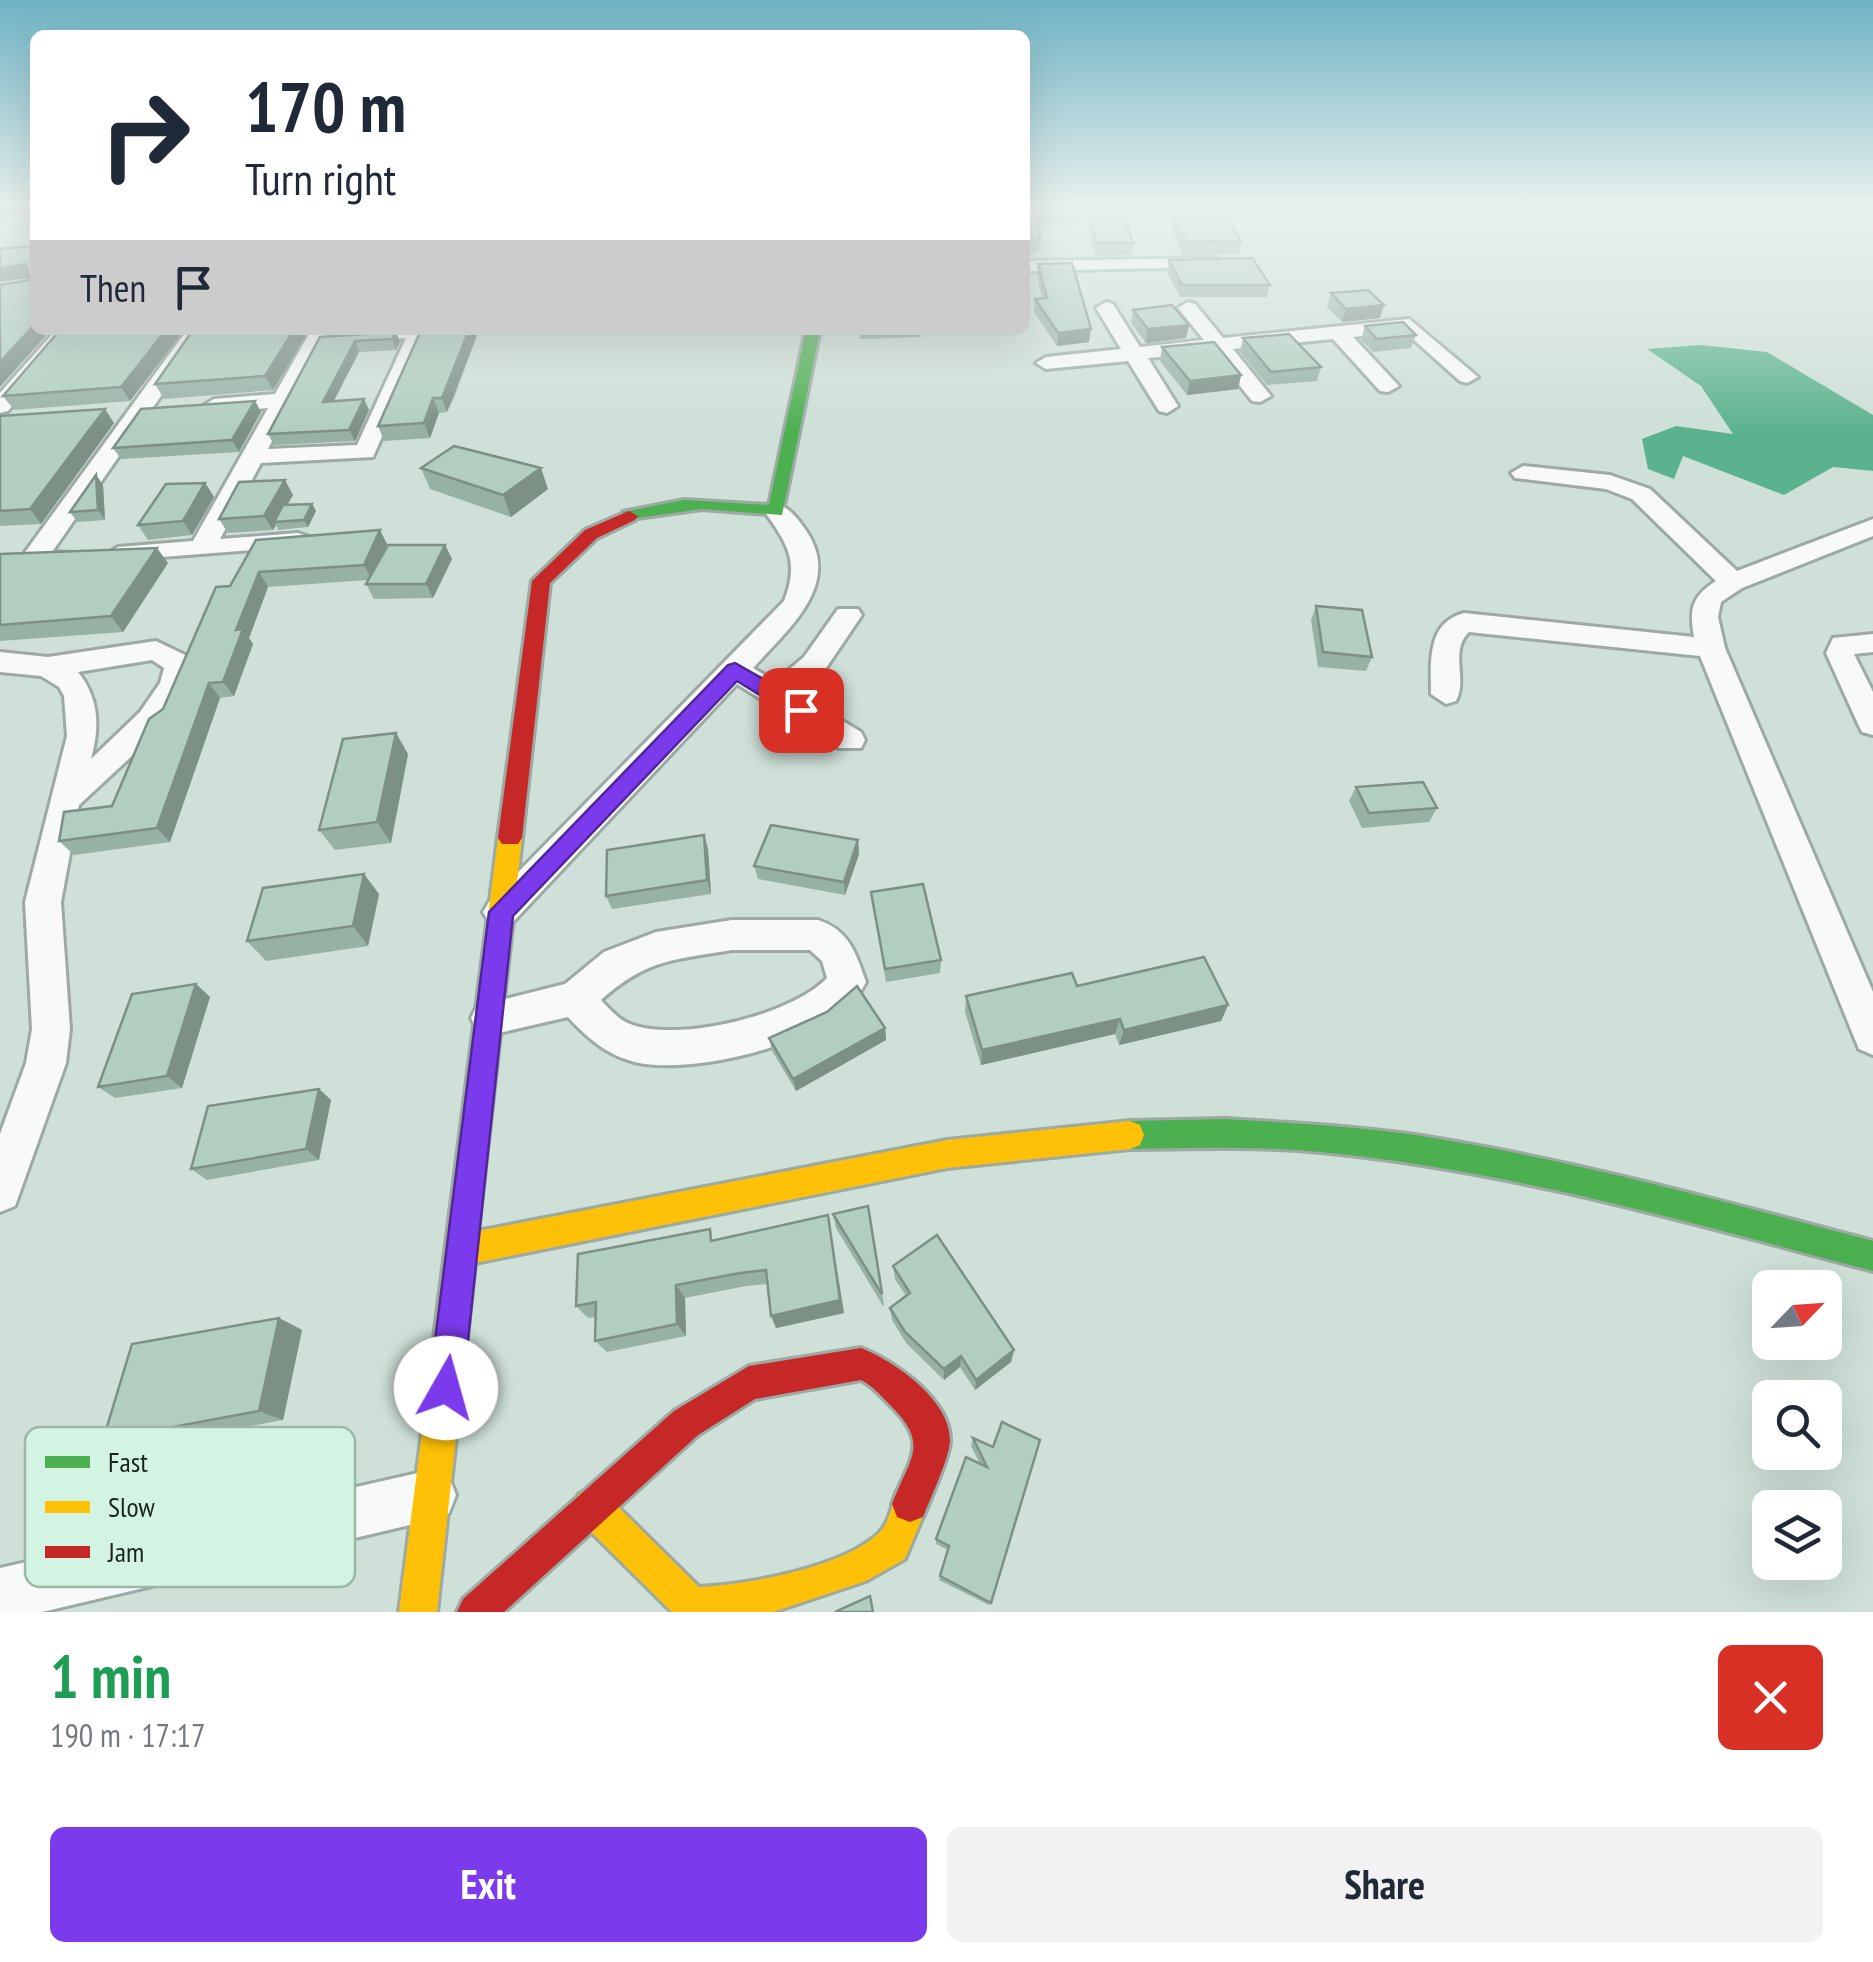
<!DOCTYPE html>
<html lang="en">
<head>
<meta charset="utf-8">
<style>
	:root { --surface:#fff; --page:#f2f2f3; --text:#1f2937; --muted:#747a83; --accent:#7c3aed }
	body { margin:0; font-family:"PT Sans Narrow",sans-serif; background:var(--page); color:var(--text); height:100vh; display:flex; flex-direction:column; font-size:38px; white-space:nowrap }
	* { box-sizing:border-box; margin:0 }
	p { font-size:32px; color:var(--muted) }
	.icon { flex:none; width:55px; height:55px; fill:none; stroke:currentColor; stroke-width:2; stroke-linecap:round; stroke-linejoin:round }
	.map { position:relative; height:1612px; overflow:hidden }
	.drawer { display:flex; flex-direction:column; background:var(--surface); flex:1 }
	.drawer>* { flex:none }
	.banner { position:absolute; left:30px; top:30px; width:1000px; height:305px; border-radius:15px; box-shadow:0 10px 40px #0002; background:#fff; color:var(--text); overflow:hidden }
	.needle { width:65px; rotate:65deg }
	.controls { position:absolute; left:1752px; top:1270px; display:grid; gap:20px }
	.controls a { display:grid; place-items:center; width:90px; height:90px; border-radius:15px; background:var(--surface); box-shadow:0 10px 40px #0002; font-size:50px }
	.pin { position:absolute; display:grid; place-items:center; width:85px; height:85px; color:#fff; margin:-42px; border-radius:20px; box-shadow:0 5px 15px #0006 }
	.me { position:absolute; width:110px; margin:-55px; rotate:7deg; stroke-linejoin:round; filter:drop-shadow(0 0 8px #0008) }
	.turn { display:flex; align-items:center; gap:35px; height:210px; padding:0 50px; font-size:45px }
	.turn .icon { width:130px; height:130px; stroke-width:2.5 }
	.turn b { display:block; font-size:70px; line-height:85px }
	.then { display:flex; align-items:center; height:95px; padding:0 50px; background:#0003; gap:20px; font-size:38px }
	.round { display:grid; place-items:center; flex:none; width:105px; height:105px; border-radius:15px; background:var(--page) }
	.overview { display:flex; align-items:center; justify-content:space-between; height:170px; padding:0 50px }
	h1 { font-size:60px; font-weight:600; line-height:75px; color:#1e9e55 }
	.primary-button { display:flex; gap:20px; margin-top:auto; padding:20px 50px }
	.primary-button a { flex:1; height:115px; border-radius:15px; background:var(--accent); color:#fff; font-size:40px; font-weight:600; line-height:115px; text-align:center }
	.primary-button a+a { background:var(--page); color:var(--text) }
	.map>svg:first-child { display:block }
	.water { fill:#5bb28e }
	.lines { fill:none; stroke-linecap:round; stroke-linejoin:round }
	.street-casing { stroke:#9caaa3; stroke-width:6 }
	.fast-casing { stroke:#9caaa3; stroke-width:6 }
	.slow-casing { stroke:#9caaa3; stroke-width:6 }
	.jam-casing { stroke:#9caaa3; stroke-width:6 }
	.street { fill:#f8faf9; fill-rule:evenodd }
	.fast { fill:#4caf50; fill-rule:evenodd }
	.slow { fill:#ffc107; fill-rule:evenodd }
	.jam { fill:#c62828; fill-rule:evenodd }
	.wall { fill:#98b1a5 }
	.shaded-wall { fill:#7c9086 }
	.building { fill:#b1cec0; stroke:#7c9086; stroke-width:2.5 }
	.route { fill:#7c3aed; stroke:#51269a; stroke-width:2.5 }
	.key { fill:#d4f4e3; stroke:#9cb6a8; stroke-width:2.5 }
	.key-label { font-size:28px; fill:#18241d }
</style>
</head>
<body>
<div class="map">
<svg width="1873" height="1612" viewBox="0 0 1873 1612">
	<rect width="100%" height="100%" fill="#cee0d7"/>
	<polygon class="water" points="1701,345 1767,352 1873,415 1873,471 1833,467 1784,495 1683,456 1674,479 1648,469 1642,439 1676,426 1733,434 1701,386 1647,349"/>
	<g class="lines">
		<defs>
			<g id="street">
				<polygon points="1217,258 1220,262 1211,267 1025,271 1025,261"/>
				<polygon points="1106,302 1113,304 1140,347 1204,340 1178,308 1188,302 1195,304 1223,338 1409,319 1478,377 1467,383 1460,381 1404,331 1353,337 1399,386 1388,392 1380,391 1333,339 1233,349 1271,396 1260,402 1252,401 1213,352 1148,358 1178,406 1167,413 1159,411 1128,361 1046,369 1036,363 1046,357 1121,349 1096,308"/>
				<polygon points="56,330 77,330 8,411 0,413 0,393"/>
				<polygon points="187,330 207,330 52,552 73,553 77,559 73,565 23,567 19,561 23,555"/>
				<path d="M 311,330 L 429,331 L 373,457 L 261,463 L 220,539 L 298,533 L 307,536 L 311,541 L 307,546 L 109,561 L 105,555 L 118,547 L 193,541 L 268,408 L 214,413 L 203,406 L 214,399 L 275,394 ZM 406,338 L 357,445 L 268,449 L 323,344 Z"/>
				<path d="M 1523,466 L 1610,475 L 1650,489 L 1737,571 L 1873,519 L 1873,536 L 1742,588 L 1721,602 L 1718,617 L 1725,648 L 1873,992 L 1873,1055 L 1859,1049 L 1854,1037 L 1700,656 L 1469,632 C 1449,651 1468,679 1456,701 L 1446,704 L 1431,694 C 1431,663 1426,623 1464,613 L 1694,637 C 1689,609 1692,596 1716,581 L 1632,499 L 1606,489 L 1515,478 L 1511,473 Z"/>
				<path d="M 776,504 C 789,507 797,518 805,529 C 844,584 788,629 753,668 L 775,681 L 804,657 L 838,609 L 858,609 L 862,615 L 824,671 L 798,694 L 861,732 L 865,740 L 861,748 L 839,748 L 737,684 L 513,922 L 501,927 L 489,922 L 483,912 L 489,902 L 784,601 C 800,561 787,543 764,511 Z"/>
				<polygon points="1873,634 1873,652 1854,654 1873,692 1873,735 1862,732 1858,724 1826,653 1833,638"/>
				<path d="M 156,641 L 189,657 L 193,664 L 189,683 L 162,728 L 79,805 L 61,902 L 70,1029 L 66,1063 L 15,1206 L 0,1212 L 0,1134 L 26,1063 L 32,1029 L 25,902 L 67,736 L 64,696 L 59,687 L 41,676 L 0,672 L 0,652 L 48,657 ZM 152,660 L 164,668 L 160,683 L 140,712 L 91,759 C 100,727 99,698 78,672 Z"/>
				<path d="M 732,920 L 818,920 C 849,930 856,953 866,982 C 837,1042 706,1072 645,1064 C 612,1059 590,1041 568,1017 L 490,1035 L 477,1030 L 471,1018 L 477,1006 L 565,984 L 604,952 L 656,932 ZM 732,950 L 810,950 L 822,961 L 827,978 C 792,1015 679,1043 630,1024 C 619,1020 609,1009 601,1000 C 647,959 673,960 732,950 Z"/>
				<polygon points="431,1470 449,1477 456,1495 449,1513 431,1520 42,1612 0,1612 0,1568"/>
			</g>
			<g id="fast">
				<polygon points="806,330 820,330 782,515 702,509 623,520 623,512 684,500 769,505"/>
				<path d="M 1226,1119 C 1289,1123 1352,1126 1415,1135 C 1570,1159 1721,1201 1873,1241 L 1873,1271 C 1691,1223 1509,1170 1321,1152 C 1257,1146 1194,1148 1130,1149 L 1120,1145 L 1116,1135 L 1120,1125 L 1130,1121 Z"/>
			</g>
			<g id="slow">
				<polygon points="510,829 518,832 522,838 478,1231 947,1140 1130,1121 1140,1125 1144,1135 1140,1145 1130,1149 947,1168 475,1263 437,1612 399,1612 498,838 502,832"/>
				<path d="M 910,1486 L 923,1491 L 928,1504 L 905,1559 L 866,1581 L 773,1612 L 672,1612 L 579,1520 L 574,1507 L 579,1494 L 592,1489 L 605,1494 L 699,1587 C 749,1584 841,1568 878,1534 C 889,1524 892,1505 897,1491 Z"/>
			</g>
			<g id="jam">
				<polygon points="629,511 638,516 635,520 597,538 550,583 522,838 518,844 502,844 498,838 532,581 585,530"/>
				<path d="M 861,1348 C 894,1361 951,1400 950,1441 C 949,1459 930,1499 923,1517 L 910,1522 L 897,1517 L 892,1504 C 910,1457 930,1445 891,1406 C 881,1396 873,1386 861,1380 L 755,1399 L 698,1435 L 504,1612 L 457,1612 L 463,1599 L 674,1411 L 749,1366 Z"/>
			</g>
		</defs>
		<use href="#street" class="street-casing"/>
		<use href="#fast" class="fast-casing"/>
		<use href="#slow" class="slow-casing"/>
		<use href="#jam" class="jam-casing"/>
		<use href="#street" class="street"/>
		<use href="#fast" class="fast"/>
		<use href="#slow" class="slow"/>
		<use href="#jam" class="jam"/>
	</g>
	<g class="wall">
		<polygon points="0,206 35,206 35,215 8,216"/>
		<polygon points="1025,206 1079,214 1078,225 1038,225 1040,240 1039,251 1025,252"/>
		<polygon points="1174,218 1241,241 1239,254 1183,255 1172,230"/>
		<polygon points="1089,219 1134,243 1132,255 1096,256 1088,231"/>
		<polygon points="1169,260 1270,285 1267,297 1180,297 1167,272"/>
		<polygon points="1038,264 1089,342 1057,346 1034,312 1035,299 1042,298 1037,276"/>
		<polygon points="1331,293 1380,318 1342,322 1327,307"/>
		<polygon points="1133,310 1186,338 1146,343 1131,323"/>
		<polygon points="1365,326 1416,335 1411,348 1373,352 1361,340"/>
		<polygon points="184,330 130,401 14,410 3,396"/>
		<polygon points="193,330 309,330 273,390 164,399 155,384"/>
		<polygon points="421,330 479,330 454,398 447,412 439,413 430,438 384,441 378,426"/>
		<polygon points="859,330 921,330 921,337 860,339"/>
		<polygon points="396,332 400,342 396,350 359,352 334,401 364,399 369,410 355,441 274,445 268,434 320,337"/>
		<polygon points="1243,338 1321,367 1317,381 1267,385 1240,352"/>
		<polygon points="1162,347 1241,375 1238,389 1187,395 1160,361"/>
		<polygon points="255,401 261,412 239,452 121,459 113,448"/>
		<polygon points="0,416 114,423 41,524 0,526"/>
		<polygon points="421,468 548,489 511,517 430,489"/>
		<polygon points="96,475 103,485 105,520 77,522 70,512"/>
		<polygon points="205,483 214,497 192,535 148,540 138,525"/>
		<polygon points="293,495 287,505 312,504 316,511 308,527 278,530 276,525 273,530 228,533 219,519"/>
		<polygon points="256,540 387,544 384,553 445,545 452,559 433,598 374,599 366,584 368,580 268,587 249,638 253,644 234,696 220,698 170,842 74,855 59,841 112,806"/>
		<polygon points="0,554 168,563 123,632 0,641"/>
		<polygon points="1316,606 1372,657 1366,671 1318,667 1311,620"/>
		<polygon points="408,754 391,843 335,850 319,830"/>
		<polygon points="1356,787 1437,808 1429,822 1362,828 1349,801"/>
		<polygon points="704,835 708,849 711,894 612,909 606,896"/>
		<polygon points="858,840 859,854 845,895 758,879 754,866"/>
		<polygon points="871,892 941,960 940,973 886,982"/>
		<polygon points="379,894 368,946 266,961 247,941"/>
		<polygon points="196,984 210,997 182,1088 115,1098 98,1087"/>
		<polygon points="1077,986 1228,1005 1221,1021 1119,1045 1115,1034 981,1065 965,1012 966,996"/>
		<polygon points="885,1028 886,1040 796,1091 772,1051 769,1038"/>
		<polygon points="319,1089 331,1100 319,1160 207,1180 191,1169"/>
		<polygon points="868,1206 884,1305 883,1306 836,1228 833,1214"/>
		<polygon points="828,1215 844,1313 776,1328 767,1284 746,1286 685,1298 686,1336 607,1352 595,1341 596,1317 588,1318 576,1306 716,1240"/>
		<polygon points="893,1266 1014,1350 1011,1362 975,1390 960,1367 944,1380 906,1343 892,1320 890,1308 906,1296 895,1279"/>
		<polygon points="279,1318 302,1330 283,1420 134,1448 103,1440"/>
		<polygon points="973,1438 993,1447 991,1603 989,1605 939,1580 948,1550 936,1544 936,1539 980,1464 971,1446"/>
	</g>
	<g class="shaded-wall">
		<polygon points="0,206 8,216 0,222"/>
		<polygon points="26,264 35,277 0,282 0,268"/>
		<polygon points="1384,305 1380,318 1342,322 1346,309"/>
		<polygon points="35,324 35,330 51,330 0,387 0,362"/>
		<polygon points="1189,325 1186,338 1146,343 1148,329"/>
		<polygon points="1091,329 1089,342 1057,346 1058,333"/>
		<polygon points="166,330 184,330 130,401 121,387"/>
		<polygon points="294,330 309,330 273,390 265,376"/>
		<polygon points="469,330 479,330 447,412 442,398"/>
		<polygon points="396,332 400,342 396,350 392,339"/>
		<polygon points="355,341 359,352 328,412 323,402"/>
		<polygon points="1241,375 1238,389 1187,395 1190,381"/>
		<polygon points="433,398 439,413 430,438 424,423"/>
		<polygon points="364,399 369,410 355,441 349,430"/>
		<polygon points="255,401 261,412 239,452 232,440"/>
		<polygon points="105,409 114,423 41,524 30,509"/>
		<polygon points="541,468 548,489 511,517 503,495"/>
		<polygon points="96,475 103,485 105,520 98,510"/>
		<polygon points="285,480 293,495 277,522 274,522 276,525 273,530 264,516"/>
		<polygon points="205,483 214,497 192,535 183,521"/>
		<polygon points="312,504 316,511 308,527 304,520"/>
		<polygon points="380,530 387,544 372,580 364,565"/>
		<polygon points="445,545 452,559 433,598 426,584"/>
		<polygon points="157,548 168,563 123,632 111,616"/>
		<polygon points="259,572 268,587 249,638 253,644 234,696 223,682 236,630"/>
		<polygon points="209,683 220,698 170,842 157,828"/>
		<polygon points="396,733 408,754 391,843 377,822"/>
		<polygon points="704,835 708,849 711,894 707,880"/>
		<polygon points="858,840 859,854 845,895 844,882"/>
		<polygon points="364,874 379,894 368,946 353,926"/>
		<polygon points="196,984 210,997 182,1088 167,1076"/>
		<polygon points="1228,1005 1221,1021 1119,1045 1124,1030"/>
		<polygon points="1120,1019 1115,1034 981,1065 982,1050"/>
		<polygon points="885,1028 886,1040 796,1091 793,1079"/>
		<polygon points="319,1089 331,1100 319,1160 306,1149"/>
		<polygon points="828,1215 844,1313 776,1328 771,1316"/>
		<polygon points="676,1285 685,1298 686,1336 677,1324"/>
		<polygon points="279,1318 302,1330 283,1420 259,1411"/>
		<polygon points="1014,1350 1011,1362 975,1390 976,1380"/>
		<polygon points="961,1356 960,1367 944,1380 944,1369"/>
	</g>
	<g class="building">
		<polygon points="1025,206 1078,206 1079,214 1036,214 1040,240 1025,240"/>
		<polygon points="1226,217 1241,241 1186,242 1174,218"/>
		<polygon points="1089,219 1124,219 1134,243 1097,243"/>
		<polygon points="35,246 35,324 0,362 0,285 30,280 26,264 0,268 0,249"/>
		<polygon points="1252,258 1270,285 1182,285 1169,260"/>
		<polygon points="1072,263 1091,329 1058,333 1035,299 1047,298 1038,264"/>
		<polygon points="1368,290 1384,305 1346,309 1331,293"/>
		<polygon points="1172,305 1189,325 1148,329 1133,310"/>
		<polygon points="1403,322 1416,335 1377,339 1365,326"/>
		<polygon points="60,330 166,330 121,387 3,396"/>
		<polygon points="193,330 294,330 265,376 155,384"/>
		<polygon points="421,330 469,330 442,398 433,398 424,423 378,426"/>
		<polygon points="396,332 392,339 355,341 323,402 364,399 349,430 268,434 320,337"/>
		<polygon points="1289,334 1321,367 1271,372 1243,338"/>
		<polygon points="1214,342 1241,375 1190,381 1162,347"/>
		<polygon points="255,401 232,440 113,448 141,409"/>
		<polygon points="105,409 30,509 0,511 0,416"/>
		<polygon points="454,446 541,468 503,495 421,468"/>
		<polygon points="96,475 98,510 70,512"/>
		<polygon points="285,480 264,516 219,519 239,482"/>
		<polygon points="205,483 183,521 138,525 166,484"/>
		<polygon points="312,504 304,520 274,522 283,505"/>
		<polygon points="380,530 364,565 259,572 236,630 243,629 223,682 209,683 157,828 59,841 64,812 112,806 149,719 163,709 216,587 230,586 256,540"/>
		<polygon points="388,545 445,545 426,584 366,584"/>
		<polygon points="157,548 111,616 0,625 0,554"/>
		<polygon points="1316,606 1362,610 1372,657 1323,652"/>
		<polygon points="396,733 377,822 319,830 343,739"/>
		<polygon points="1423,782 1437,808 1369,813 1356,787"/>
		<polygon points="771,825 858,840 844,882 754,866"/>
		<polygon points="704,835 707,880 606,896 607,850"/>
		<polygon points="364,874 353,926 247,941 263,888"/>
		<polygon points="923,884 941,960 885,969 871,892"/>
		<polygon points="1204,957 1228,1005 1124,1030 1120,1019 982,1050 966,996 1072,973 1077,986"/>
		<polygon points="196,984 167,1076 98,1087 132,994"/>
		<polygon points="857,986 885,1028 793,1079 769,1038 827,1012"/>
		<polygon points="319,1089 306,1149 191,1169 208,1106"/>
		<polygon points="868,1206 882,1293 881,1293 833,1214"/>
		<polygon points="828,1215 840,1300 771,1316 766,1270 740,1273 676,1285 677,1324 595,1341 596,1302 576,1306 578,1254 710,1229 711,1241"/>
		<polygon points="937,1235 1014,1350 976,1380 961,1356 944,1369 905,1332 890,1308 910,1293 893,1266"/>
		<polygon points="279,1318 259,1411 103,1440 132,1344"/>
		<polygon points="1002,1422 1040,1440 991,1603 940,1576 949,1546 936,1539 966,1457 987,1467 973,1438 993,1447"/>
		<polygon points="870,1596 873,1612 835,1612"/>
	</g>
	<linearGradient id="sky" x2="0" y2="1"><stop stop-color="#6fb3c4"/><stop offset="0.48" stop-color="#e9f1ed"/><stop offset="1" stop-color="#e9f1ed" stop-opacity="0"/></linearGradient>
	<rect width="1873" height="432" fill="url(#sky)"/>
	<polygon class="route" points="735,663 809,705 809,716 794,716 737,681 513,916 463,1388 458,1399 446,1404 434,1399 429,1388 489,912 728,665"/>
	<rect x="25" y="1427" width="330" height="160" rx="15" class="key"/>
	<rect x="45" y="1456" width="45" height="12" fill="#4caf50"/>
	<rect x="45" y="1501" width="45" height="12" fill="#ffc107"/>
	<rect x="45" y="1546" width="45" height="12" fill="#c62828"/>
	<g class="key-label">
		<text x="108" y="1472">Fast</text>
		<text x="108" y="1517">Slow</text>
		<text x="108" y="1562">Jam</text>
	</g>
</svg>
<div class="controls">
<a><svg class="needle" viewBox="-14 -14 28 28"><path d="M0-13l5 13h-10z" fill="#e53935"/><path d="M0 13l5-13h-10z" fill="#747a83"/></svg></a>
<a><svg class="icon" aria-label="search" viewBox="0 0 24 24"><circle cx="10" cy="10" r="6"/><path d="M15 15l6 6"/></svg></a>
<a><svg class="icon" aria-label="layers" viewBox="0 0 24 24"><path d="M12 4l9 5-9 5-9-5zM3 14l9 5 9-5"/></svg></a>
</div>
<div class="pin" style="left:801px;top:710px;background:#d93025"><svg class="icon" aria-label="arrive" viewBox="0 0 24 24"><path d="M6 21V4h12l-3 4 3 4H6"/></svg></div>
<svg class="me" style="left:446px;top:1388px" viewBox="-20 -20 40 40"><circle r="19" fill="#fff"/><path d="M0-13L10 11 0 6-10 11z" fill="#7c3aed"/></svg>
<div class="banner">
<div class="turn"><svg class="icon" aria-label="right" viewBox="0 0 24 24"><path d="M7 20v-9h11M14 6l5 5-5 5"/></svg><div><b>170 m</b>Turn right</div></div>
<div class="then">Then<svg class="icon" aria-label="arrive" viewBox="0 0 24 24"><path d="M6 21V4h12l-3 4 3 4H6"/></svg></div>
</div>
</div>
<section class="drawer">
<div class="overview"><div><h1>1 min</h1><p>190 m · 17:17</p></div><a class="round" style="background:#d93025;color:#fff"><svg class="icon" aria-label="close" viewBox="0 0 24 24"><path d="M6 6l12 12M18 6L6 18"/></svg></a></div>
<div class="primary-button"><a>Exit</a><a>Share</a></div>
</section>
</body>
</html>
